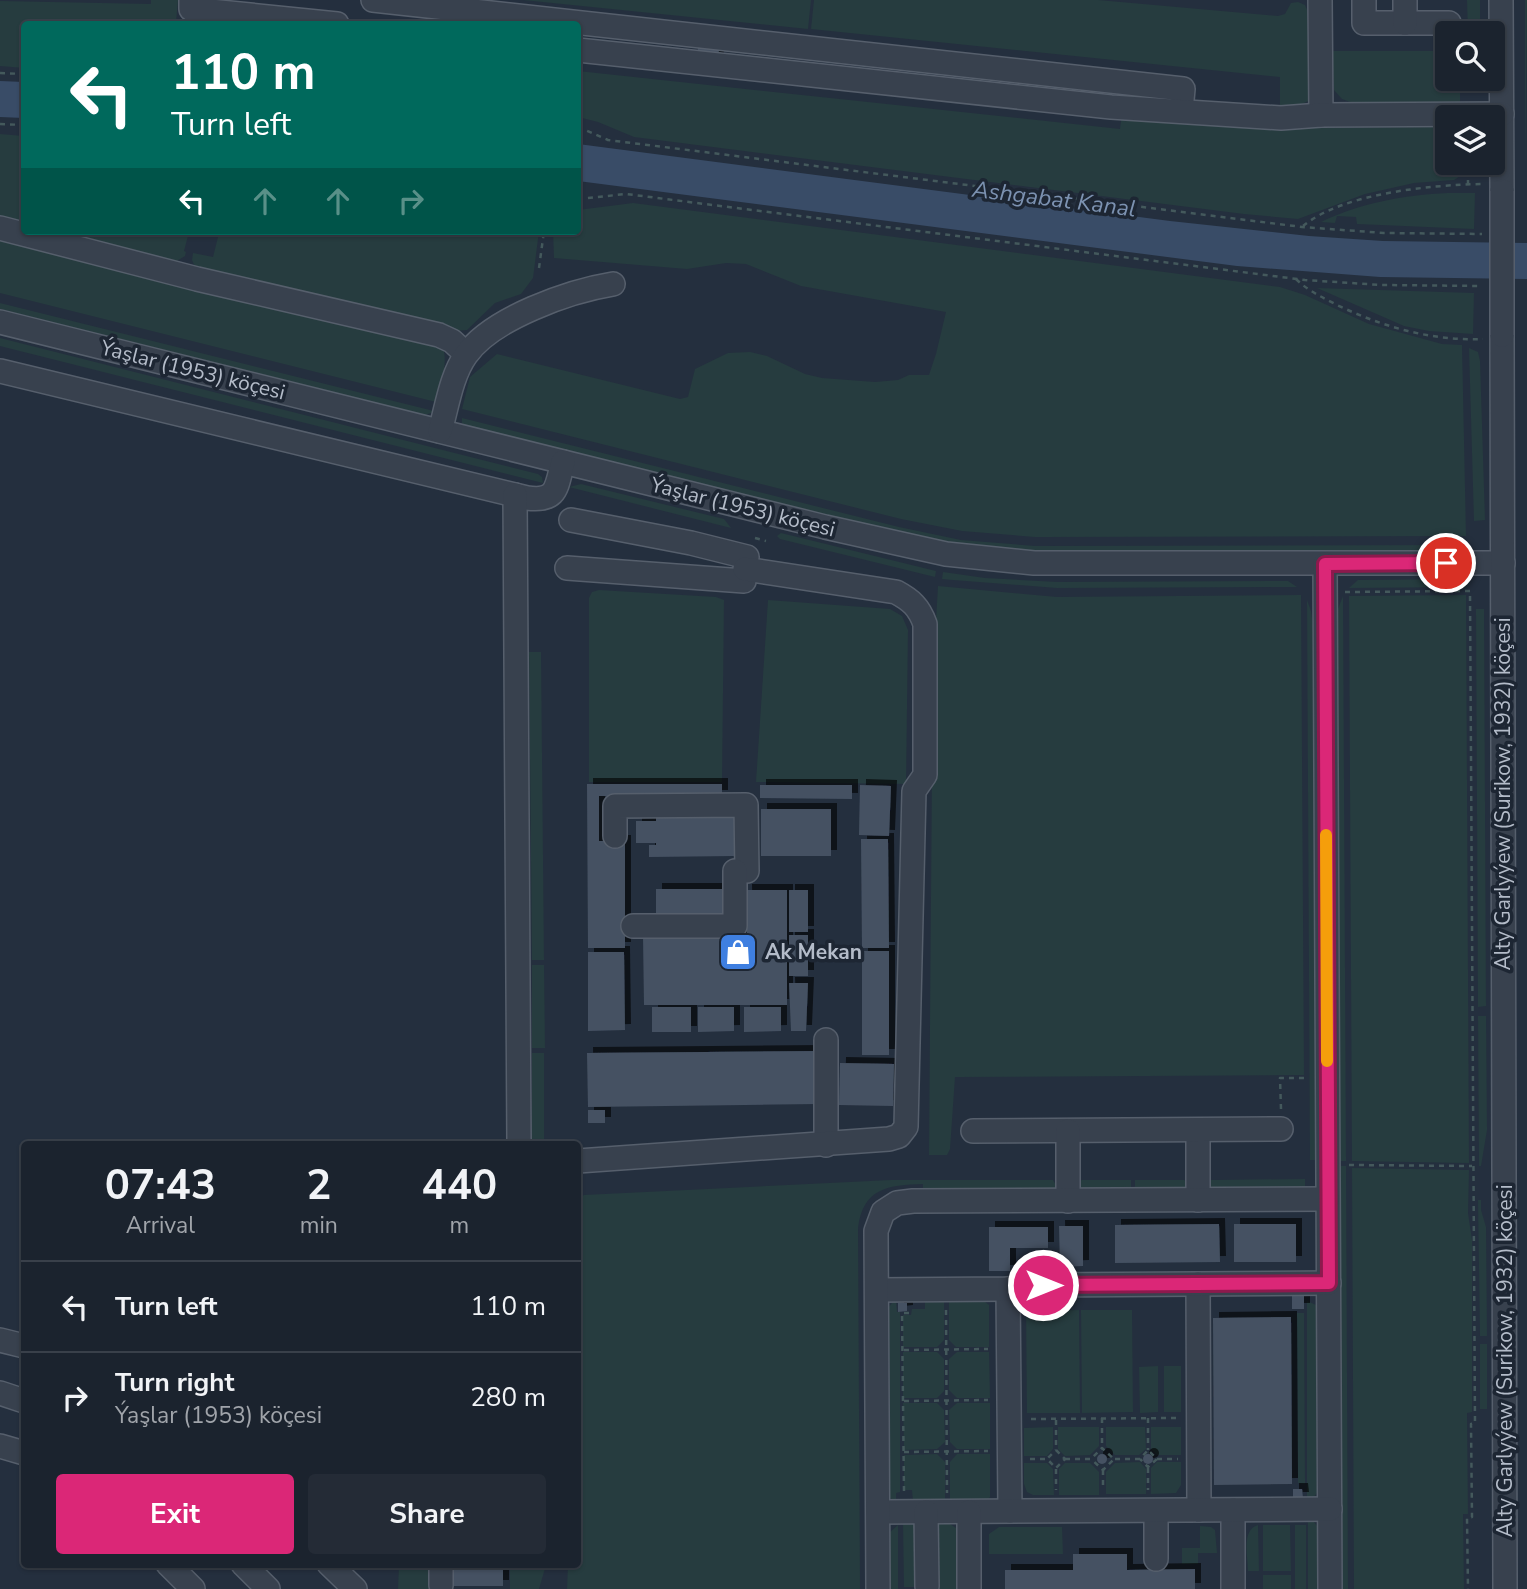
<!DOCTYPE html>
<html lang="en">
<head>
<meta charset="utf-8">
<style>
	:root { --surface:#1b232e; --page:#242b36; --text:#f1f3f6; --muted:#a0a4aa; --line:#39404a; --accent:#db2777 }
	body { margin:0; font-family:"Nunito Sans",sans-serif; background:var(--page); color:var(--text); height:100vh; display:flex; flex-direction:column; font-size:26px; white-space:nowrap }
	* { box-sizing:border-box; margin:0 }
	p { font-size:23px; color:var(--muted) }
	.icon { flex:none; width:38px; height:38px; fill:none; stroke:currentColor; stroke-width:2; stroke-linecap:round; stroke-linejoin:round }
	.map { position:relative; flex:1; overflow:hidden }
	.details { position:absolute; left:21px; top:1141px; width:560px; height:427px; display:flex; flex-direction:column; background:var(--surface); border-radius:7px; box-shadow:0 2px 5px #0004,0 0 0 2px var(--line) }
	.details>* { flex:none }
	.guide { position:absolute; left:21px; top:21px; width:560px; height:214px; border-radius:7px; box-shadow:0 2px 5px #0004,0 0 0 2px var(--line); background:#00695c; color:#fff; overflow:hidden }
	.tools { position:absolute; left:1435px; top:21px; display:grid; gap:14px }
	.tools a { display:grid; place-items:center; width:70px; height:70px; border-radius:7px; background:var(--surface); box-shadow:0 2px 5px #0004,0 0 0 2px var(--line); font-size:35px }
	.pin { position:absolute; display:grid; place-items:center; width:60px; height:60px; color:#fff; margin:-30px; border:4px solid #fff; border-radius:50%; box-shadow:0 2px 7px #0007 }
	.me { position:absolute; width:77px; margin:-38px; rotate:90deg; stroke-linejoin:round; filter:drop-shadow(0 0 5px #0008) }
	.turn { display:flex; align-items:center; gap:24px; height:147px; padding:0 35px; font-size:32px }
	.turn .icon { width:91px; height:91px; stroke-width:2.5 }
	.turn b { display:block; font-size:49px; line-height:60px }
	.lanes { display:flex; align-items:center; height:66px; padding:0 35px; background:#0003; justify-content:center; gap:35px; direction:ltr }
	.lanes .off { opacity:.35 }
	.eta { display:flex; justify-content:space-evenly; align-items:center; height:119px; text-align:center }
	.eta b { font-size:42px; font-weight:700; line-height:49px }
	.button { display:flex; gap:14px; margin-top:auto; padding:14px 35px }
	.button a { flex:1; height:80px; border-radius:7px; background:var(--accent); color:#fff; font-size:28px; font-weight:700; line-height:80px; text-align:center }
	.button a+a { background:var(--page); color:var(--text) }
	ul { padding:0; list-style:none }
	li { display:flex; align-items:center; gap:21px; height:91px; padding:0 35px; border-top:2px solid var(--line) }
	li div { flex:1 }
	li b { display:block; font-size:26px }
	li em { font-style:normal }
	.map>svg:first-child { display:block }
	.green { fill:#263c3f }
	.water { fill:#394c67 }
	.building { fill:#455162; filter:url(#shadow) }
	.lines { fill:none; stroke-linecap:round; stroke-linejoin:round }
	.minor-casing { stroke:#565f6c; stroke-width:26 }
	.path { stroke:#44595c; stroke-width:2.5; stroke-dasharray:5 5; stroke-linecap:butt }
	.minor { stroke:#38414e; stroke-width:23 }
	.minor-bridge-casing { stroke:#565f6c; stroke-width:26; stroke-linecap:butt }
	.minor-bridge { stroke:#38414e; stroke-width:23 }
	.route-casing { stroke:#8e194d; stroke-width:18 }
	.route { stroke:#db2777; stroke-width:12 }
	.slow { stroke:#f59e0b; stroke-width:12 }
	.labels { text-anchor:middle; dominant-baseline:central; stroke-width:7; stroke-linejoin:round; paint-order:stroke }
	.street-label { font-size:21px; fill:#b4bcc9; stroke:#1d2633 }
	.poi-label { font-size:21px; font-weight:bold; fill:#b4bcc9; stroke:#1d2633; text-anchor:start }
	.water-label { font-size:23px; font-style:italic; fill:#7c92b1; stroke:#1d2633 }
</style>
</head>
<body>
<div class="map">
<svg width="1527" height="1589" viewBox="0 0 1527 1589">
	<defs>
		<filter id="shadow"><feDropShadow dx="6" dy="-6" stdDeviation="0" flood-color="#0009"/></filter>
	</defs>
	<rect width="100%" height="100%" fill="#242f3e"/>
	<g class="green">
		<polygon points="151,0 178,0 176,22 192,24 24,24 24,68 0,66 0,1 151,4"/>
		<polygon points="523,0 811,0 808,29"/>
		<polygon points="814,0 1098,0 1278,16 1285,14 1291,3 1298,2 1305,5 1309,14 1308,101 1300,105 1280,105 1280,77 811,29"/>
		<polygon points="1467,0 1480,0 1480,33 1468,33"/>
		<polygon points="1525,0 1527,0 1525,174"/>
		<polygon points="1332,51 1447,51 1447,79 1460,79 1460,103 1353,103 1342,99 1334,90"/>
		<polygon points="578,71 1120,129 1122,114 1279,128 1447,127 1447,163 1465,163 1465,173 1454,180 1414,183 1365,194 1298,219 1244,214 634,137 598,122 578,117"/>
		<polygon points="0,134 24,136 24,228 0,222"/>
		<path d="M 1448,193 L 1475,193 L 1474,229 L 1357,224 L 1356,217 L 1337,216 L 1335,223 L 1321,222 C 1360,203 1404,195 1448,193 Z"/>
		<polygon points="633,203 1280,287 1305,295 1369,324 1442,344 1462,345 1466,536 1035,537 962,531 901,519 462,409 470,377 497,354 680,399 688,397 695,369 728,353 750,352 767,356 805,374 822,378 875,382 898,380 909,375 929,375 936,354 946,312 801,286 746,264 726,263 687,269 554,258 553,231 578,231 578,210"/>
		<polygon points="38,231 539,231 533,278 521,294 495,303 467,330 454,331 195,267 192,260 193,253 213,257 218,237 189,232 184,251 186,252 185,256 175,262"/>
		<path d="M 0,234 L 442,344 C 449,363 441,383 436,402 L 0,293 Z"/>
		<polygon points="1317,288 1474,293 1473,334 1429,331 1404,326"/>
		<polygon points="0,303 434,411 434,412 425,415 0,309"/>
		<polygon points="0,338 538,474 542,477 543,483 0,346"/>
		<polygon points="1469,348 1478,352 1480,361 1485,520 1474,521"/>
		<polygon points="462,418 899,527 961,540 1035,546 1466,545 1466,551 1034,553 960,547 898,534 466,426 462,423"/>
		<polygon points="581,484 724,519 731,528 569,487"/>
		<polygon points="781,533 936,571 935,577 780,539 777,536"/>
		<polygon points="943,572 985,578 1057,582 1288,581 1297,587 1057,588 953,580 942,579"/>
		<polygon points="1466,579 1466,587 1349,588 1358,580"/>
		<polygon points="938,586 1057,597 1301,595 1304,1075 955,1077 950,1149 947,1155 929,1155 933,639 936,621"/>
		<polygon points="599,590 716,597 724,600 722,782 589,782 589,598 592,592"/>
		<polygon points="1466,595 1469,1163 1352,1161 1349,596"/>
		<polygon points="1343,596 1346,1161 1339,1161 1336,614"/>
		<polygon points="768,600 890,609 902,616 908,630 906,784 756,782"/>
		<polygon points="1307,600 1311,611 1314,631 1317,1160 1310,1160"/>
		<polygon points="1476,609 1484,609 1486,1006 1478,1007"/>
		<polygon points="529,652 541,652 544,960 532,960"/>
		<polygon points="532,965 544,965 545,1048 532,1048"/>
		<polygon points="1478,1016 1486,1016 1487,1130 1481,1166 1479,1166"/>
		<rect x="532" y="1053" width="12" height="91"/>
		<polygon points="1339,1166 1346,1166 1348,1589 1342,1589"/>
		<polygon points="1352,1168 1469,1170 1468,1213 1472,1240 1472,1412 1467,1413 1468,1514 1463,1514 1464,1589 1354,1589"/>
		<polygon points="1305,1179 1305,1189 1211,1188 1209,1186 1210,1180 1213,1180"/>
		<path d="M 891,1180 L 1053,1180 L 1057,1187 L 1056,1189 L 923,1191 L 923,1184 C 888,1185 863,1188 858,1228 L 860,1589 L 567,1589 L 568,1565 L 578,1564 L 579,1198 L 584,1195 Z"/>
		<polygon points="1082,1180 1131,1180 1131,1190 1079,1189 1079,1181"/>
		<polygon points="1135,1180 1184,1180 1188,1183 1187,1189 1135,1190"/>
		<polygon points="1478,1200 1481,1200 1481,1210 1486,1227 1487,1336 1480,1336"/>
		<polygon points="896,1301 897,1312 900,1312 900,1492 896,1493 896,1501 888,1497 888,1308 892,1303"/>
		<polygon points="984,1301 989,1305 989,1347 956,1347 949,1340 949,1302"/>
		<polygon points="1307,1301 1316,1305 1317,1493 1313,1498 1307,1499"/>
		<polygon points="925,1302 944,1302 944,1340 937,1347 903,1347 903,1315 911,1315 912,1309 925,1309"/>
		<polygon points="1079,1310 1080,1413 1027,1413 1026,1311"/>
		<polygon points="1081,1310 1132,1310 1133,1412 1082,1413"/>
		<polygon points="1297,1313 1304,1313 1305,1484 1298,1483"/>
		<rect x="1480" y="1344" width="7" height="65"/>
		<polygon points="903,1352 937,1352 944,1359 944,1391 937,1398 903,1398"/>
		<polygon points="957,1352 989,1352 990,1398 957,1398 949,1390 949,1359"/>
		<polygon points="1158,1366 1158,1412 1140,1413 1139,1367"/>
		<rect x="1164" y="1366" width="17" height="46"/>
		<polygon points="903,1403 937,1403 944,1410 945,1442 937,1449 904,1450"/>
		<polygon points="957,1403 990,1403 990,1449 957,1449 950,1442 949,1410"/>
		<polygon points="1053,1427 1053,1449 1047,1456 1024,1456 1024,1428"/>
		<polygon points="1058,1427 1099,1427 1099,1446 1090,1455 1065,1456 1058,1449"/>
		<polygon points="1106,1427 1145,1427 1146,1449 1139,1455 1115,1455 1106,1446"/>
		<polygon points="1151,1427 1181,1427 1181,1455 1157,1455 1151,1449"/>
		<polygon points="937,1454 945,1462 945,1501 913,1501 912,1490 904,1490 904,1455"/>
		<polygon points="957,1454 990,1454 990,1497 987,1500 950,1501 950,1462"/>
		<polygon points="1140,1462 1146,1469 1146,1494 1106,1494 1106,1472 1115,1463"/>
		<polygon points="1157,1462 1181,1462 1181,1485 1176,1493 1151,1494 1151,1468"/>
		<polygon points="1024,1463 1047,1463 1053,1469 1054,1495 1033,1495 1027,1492 1024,1484"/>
		<polygon points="1065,1463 1090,1463 1099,1472 1099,1495 1059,1495 1059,1469"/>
		<polygon points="1308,1521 1314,1522 1317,1526 1318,1589 1308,1589"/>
		<polygon points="903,1524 916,1524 917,1587 904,1587"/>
		<polygon points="937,1524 950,1524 959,1530 962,1589 937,1589"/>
		<polygon points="898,1525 898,1589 888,1589 888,1534"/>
		<path d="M 1258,1525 L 1259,1571 L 1248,1571 C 1248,1556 1241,1530 1258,1525 Z"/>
		<polygon points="1263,1525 1290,1525 1291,1571 1263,1571"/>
		<rect x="1295" y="1525" width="11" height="64"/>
		<polygon points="1200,1526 1211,1527 1215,1530 1217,1553 1198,1553 1198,1564 1182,1564 1182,1548 1200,1548"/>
		<polygon points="999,1527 1062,1527 1063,1554 989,1554 989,1534"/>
		<polygon points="399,1565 431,1565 432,1589 398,1589"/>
		<polygon points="510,1565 546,1565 539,1589 510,1589"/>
		<rect x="1263" y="1575" width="28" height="14"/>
	</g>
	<g class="water">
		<polygon points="0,81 24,82 24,118 0,117"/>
		<polygon points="578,144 1170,221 1309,236 1383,241 1527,243 1527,279 1380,277 1237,266 578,181"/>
	</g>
	<g class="building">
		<polygon points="698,47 719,49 717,64 697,62"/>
		<polygon points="587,784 722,784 722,796 599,796 599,841 625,841 625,948 588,948"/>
		<polygon points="760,785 852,785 852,799 760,798"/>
		<polygon points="860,785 891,786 889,836 859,835"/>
		<rect x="761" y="809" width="70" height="47"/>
		<polygon points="656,818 734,818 734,856 649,857 649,845 656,845 656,843 636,843 636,821 656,821"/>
		<polygon points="861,839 888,839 889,948 862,948"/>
		<polygon points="656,889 726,889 726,916 656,917"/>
		<polygon points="746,890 787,890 787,1005 644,1005 643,935 747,935"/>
		<rect x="789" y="890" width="19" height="42"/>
		<rect x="789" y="935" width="19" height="41"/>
		<rect x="862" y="951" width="27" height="104"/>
		<polygon points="588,952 624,952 625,1030 588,1031"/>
		<polygon points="789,983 808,983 806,1031 791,1031"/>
		<rect x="652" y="1007" width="39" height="25"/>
		<polygon points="698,1007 734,1007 734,1031 698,1032"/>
		<polygon points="744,1007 781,1007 781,1031 744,1032"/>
		<polygon points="817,1051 817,1104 588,1107 587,1053"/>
		<polygon points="840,1063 894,1064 893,1106 839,1105"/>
		<rect x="588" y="1110" width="17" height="13"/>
		<polygon points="1219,1224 1220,1262 1115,1263 1115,1225"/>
		<rect x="1234" y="1224" width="62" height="38"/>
		<polygon points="1059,1226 1083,1226 1083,1266 1060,1267"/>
		<polygon points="989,1227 1048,1227 1048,1248 1010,1248 1010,1271 989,1271"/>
		<polygon points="1304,1293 1304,1309 1292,1309 1292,1294"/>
		<polygon points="898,1303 907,1303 907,1311 898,1312"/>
		<polygon points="1291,1317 1292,1484 1214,1485 1213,1318"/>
		<circle cx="1102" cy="1459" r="5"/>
		<circle cx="1148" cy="1459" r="5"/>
		<polygon points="1293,1489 1302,1489 1303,1498 1293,1498"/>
		<polygon points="1073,1554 1127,1554 1127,1570 1195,1569 1195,1589 1005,1589 1005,1570 1073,1570"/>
		<polygon points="451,1564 503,1564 503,1586 452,1586"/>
	</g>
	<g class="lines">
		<defs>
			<g id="minor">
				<polyline points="191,0 191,9 337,24"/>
				<polyline points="373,0 1183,89 1181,111"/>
				<polyline points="1320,0 1321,115"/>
				<polyline points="1364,0 1364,23 1449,23"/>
				<polyline points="1405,0 1405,23"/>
				<polyline points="1501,0 1502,191"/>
				<polyline points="578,50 1111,107 1281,118 1321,115 1502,114"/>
				<polyline points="0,228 197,279 439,335 452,341 466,354"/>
				<polyline points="0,322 825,527 946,554 1034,563 1503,563"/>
				<polyline points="1502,335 1505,1589"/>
				<path d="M 0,371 L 527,498 C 558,502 556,487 563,462"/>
				<path d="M 440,431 C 447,407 451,376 466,355 C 492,318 570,291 613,284"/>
				<polyline points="515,495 519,1144"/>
				<polyline points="571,520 691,543 747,557"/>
				<polyline points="1325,564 1330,1589"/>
				<polyline points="567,568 744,581"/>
				<polyline points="615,836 615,806 746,805 747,871"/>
				<polyline points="633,926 735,926 735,871"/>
				<polyline points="826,1040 826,1145"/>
				<polyline points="1198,1130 1198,1200"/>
				<polyline points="973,1131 1281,1129"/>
				<polyline points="1068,1131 1068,1201"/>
				<path d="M 578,1161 L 889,1139 L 899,1136 L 906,1127 L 914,791 L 925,775 L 925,624 C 919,607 911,600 896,592 L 745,569"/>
				<polyline points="1198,1284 1199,1510"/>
				<polyline points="1008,1289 1010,1511"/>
				<polyline points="877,1290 1008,1289 1043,1285 1329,1283"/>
				<polyline points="0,1340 24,1346"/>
				<polyline points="0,1393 24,1401"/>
				<polyline points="0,1446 24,1453"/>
				<polyline points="1233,1510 1233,1589"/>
				<polyline points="1156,1511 1156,1559"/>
				<polyline points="878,1512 1330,1509"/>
				<polyline points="926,1512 927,1586"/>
				<polyline points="969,1512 969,1589"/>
				<polyline points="168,1564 193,1589"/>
				<polyline points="243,1564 268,1589"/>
				<polyline points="329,1564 355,1589"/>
				<polyline points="441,1564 441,1585"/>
				<polyline points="878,1589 876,1231 883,1212 897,1203 913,1201 1327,1199"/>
			</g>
		</defs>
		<use href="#minor" class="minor-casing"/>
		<g class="path">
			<polyline points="0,73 24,74"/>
			<polyline points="0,124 24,125"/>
			<polyline points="578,127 608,140 1302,227 1384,233 1482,234"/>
			<polyline points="1468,185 1468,173"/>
			<polyline points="578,199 626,194 1305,280 1381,285 1481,286"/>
			<path d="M 1303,226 C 1343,193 1431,185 1482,184"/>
			<polyline points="539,268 544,231"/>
			<path d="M 1296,279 C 1308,291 1322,297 1337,305 C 1383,327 1431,341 1483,339"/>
			<polyline points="755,538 766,541"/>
			<polyline points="1345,592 1470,591 1475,1423 1471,1424 1472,1517 1467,1518 1468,1589"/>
			<polyline points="1281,1109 1280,1078 1306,1078"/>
			<polyline points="1349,1165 1472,1166"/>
			<polyline points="946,1310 947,1493"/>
			<polyline points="904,1350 988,1349"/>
			<polyline points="904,1401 988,1400"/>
			<polyline points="1102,1418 1102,1447"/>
			<polyline points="1148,1418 1148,1450"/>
			<polyline points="1031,1419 1178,1418"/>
			<polyline points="1056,1420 1056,1450 1065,1459 1056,1468 1047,1459 1056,1450"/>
			<polyline points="904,1452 988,1451"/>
			<polyline points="1030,1459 1047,1459"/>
			<polyline points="1065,1459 1091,1459 1102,1448 1114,1459 1103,1470 1091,1459"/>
			<polyline points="1115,1459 1140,1459 1148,1450 1157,1459 1148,1467 1140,1459"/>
			<polyline points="1157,1459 1178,1459"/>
			<polyline points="1148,1468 1148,1490"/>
			<polyline points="1056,1469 1056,1490"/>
			<polyline points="1103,1470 1103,1490"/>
			<polyline points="904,1491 902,1313 909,1313 909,1311"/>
		</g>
		<use href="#minor" class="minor"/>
		<defs>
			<polyline id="minor-bridge" points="1502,191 1502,335"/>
		</defs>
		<use href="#minor-bridge" class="minor-bridge-casing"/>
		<use href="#minor-bridge" class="minor-bridge"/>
	</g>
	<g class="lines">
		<defs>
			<polyline id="route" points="1043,1285 1329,1283 1325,564 1446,563"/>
		</defs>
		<use href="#route" class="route-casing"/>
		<use href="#route" class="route"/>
		<polyline class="slow" points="1326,835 1327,1061"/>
	</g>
	<defs>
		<symbol id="shop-square" viewBox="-11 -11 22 22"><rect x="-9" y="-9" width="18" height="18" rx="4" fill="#3f7fe0" stroke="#1d2633"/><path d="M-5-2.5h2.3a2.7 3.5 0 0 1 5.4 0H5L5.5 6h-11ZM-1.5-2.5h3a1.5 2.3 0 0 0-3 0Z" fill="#fff"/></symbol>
	</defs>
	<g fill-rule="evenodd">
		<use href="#shop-square" x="716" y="930" width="44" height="44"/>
	</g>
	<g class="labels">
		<g class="street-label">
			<text transform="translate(193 370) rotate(14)">Ýaşlar (1953) köçesi</text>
			<text transform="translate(743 507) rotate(14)">Ýaşlar (1953) köçesi</text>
			<text transform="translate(1503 794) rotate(-90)">Alty Garlyýew (Surikow, 1932) köçesi</text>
			<text transform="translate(1505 1361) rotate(-90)">Alty Garlyýew (Surikow, 1932) köçesi</text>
		</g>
		<g class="poi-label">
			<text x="765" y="952">Ak Mekan</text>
		</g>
		<g class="water-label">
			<text transform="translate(1054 199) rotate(7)">Ashgabat Kanal</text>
		</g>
	</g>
</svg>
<div class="tools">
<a><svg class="icon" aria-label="search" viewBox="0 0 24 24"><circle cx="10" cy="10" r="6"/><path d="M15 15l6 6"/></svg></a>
<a><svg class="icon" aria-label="layers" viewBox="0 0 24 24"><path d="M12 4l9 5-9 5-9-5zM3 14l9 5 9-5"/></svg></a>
</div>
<div class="pin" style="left:1446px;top:563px;background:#d93025"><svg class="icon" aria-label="arrive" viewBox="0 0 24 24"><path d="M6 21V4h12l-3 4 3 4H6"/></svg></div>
<svg class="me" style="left:1043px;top:1285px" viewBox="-20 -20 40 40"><circle r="17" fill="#db2777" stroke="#fff" stroke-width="3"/><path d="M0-11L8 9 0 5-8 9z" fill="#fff"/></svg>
<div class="guide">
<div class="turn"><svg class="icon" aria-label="left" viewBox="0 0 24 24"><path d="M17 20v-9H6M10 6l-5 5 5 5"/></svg><div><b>110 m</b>Turn left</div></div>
<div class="lanes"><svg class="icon" aria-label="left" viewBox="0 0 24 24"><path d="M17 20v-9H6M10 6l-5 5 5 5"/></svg><svg class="icon off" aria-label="ahead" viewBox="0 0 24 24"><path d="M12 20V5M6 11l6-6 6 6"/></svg><svg class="icon off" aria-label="ahead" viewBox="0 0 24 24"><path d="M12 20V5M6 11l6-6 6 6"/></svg><svg class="icon off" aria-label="right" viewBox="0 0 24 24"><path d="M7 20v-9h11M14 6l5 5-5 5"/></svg></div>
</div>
<section class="details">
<div class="eta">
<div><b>07:43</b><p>Arrival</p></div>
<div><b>2</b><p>min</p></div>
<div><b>440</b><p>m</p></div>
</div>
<ul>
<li><svg class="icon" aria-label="left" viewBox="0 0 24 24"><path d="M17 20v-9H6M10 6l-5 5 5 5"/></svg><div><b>Turn left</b></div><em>110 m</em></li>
<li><svg class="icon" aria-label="right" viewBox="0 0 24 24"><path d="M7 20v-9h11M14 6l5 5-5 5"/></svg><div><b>Turn right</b><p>Ýaşlar (1953) köçesi</p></div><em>280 m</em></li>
</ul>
<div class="button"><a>Exit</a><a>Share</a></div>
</section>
</div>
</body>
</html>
